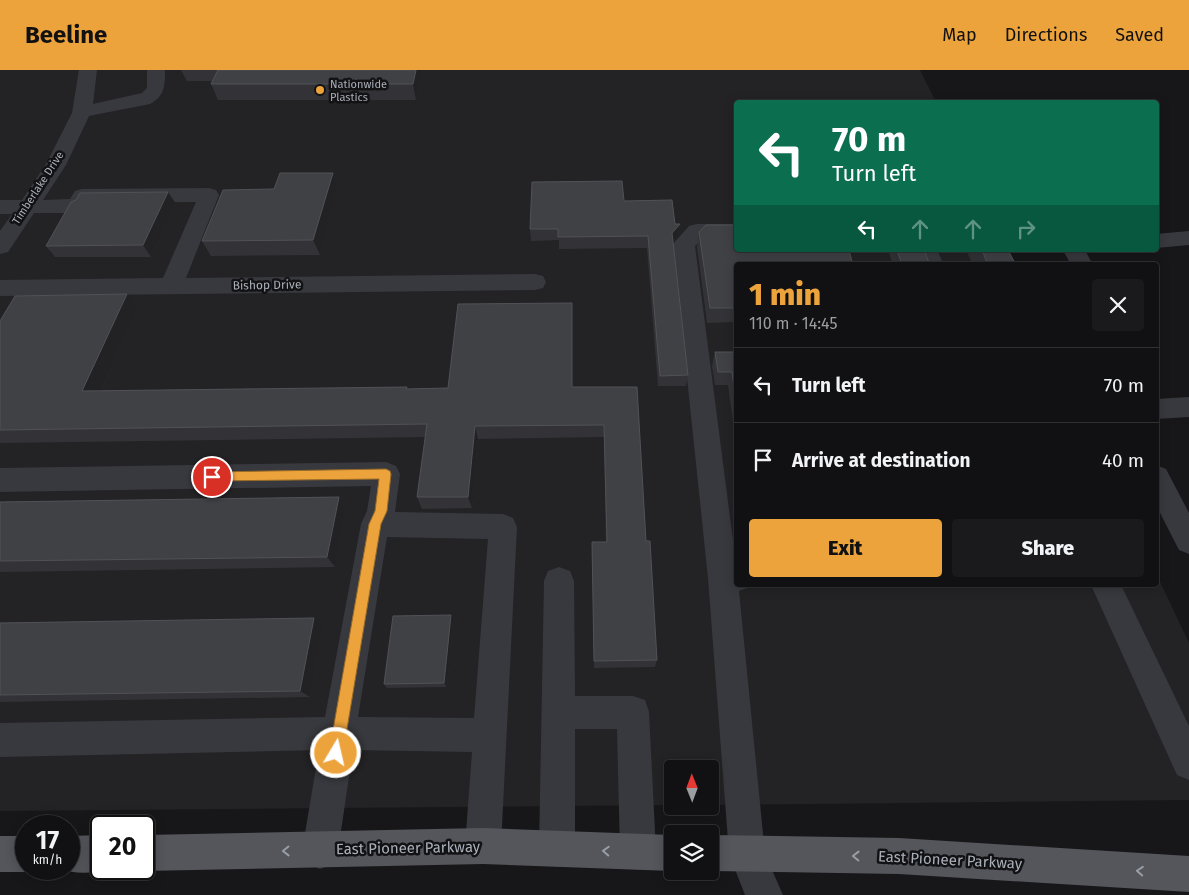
<!DOCTYPE html>
<html lang="en">
<head>
<meta charset="utf-8">
<style>
	:root { --surface:#111113; --page:#1a1a1c; --text:#f1f3f6; --muted:#9c9da0; --line:#303133; --accent:#eca33c }
	body { margin:0; font-family:"Fira Sans",sans-serif; background:var(--page); color:var(--text); height:100vh; display:flex; flex-direction:column; font-size:19px; white-space:nowrap }
	* { box-sizing:border-box; margin:0 }
	p { font-size:16px; color:var(--muted) }
	.icon { flex:none; width:28px; height:28px; fill:none; stroke:currentColor; stroke-width:2; stroke-linecap:round; stroke-linejoin:round }
	.map { position:relative; flex:1; overflow:hidden }
	.panel { position:absolute; left:734px; top:192px; width:425px; height:325px; display:flex; flex-direction:column; background:var(--surface); border-radius:5px; box-shadow:0 2px 12px #0003,0 0 0 1px var(--line) }
	.panel>* { flex:none }
	.guide { position:absolute; left:734px; top:30px; width:425px; height:152px; border-radius:5px; box-shadow:0 2px 12px #0003,0 0 0 1px var(--line); background:#0b6e4f; color:#fff; overflow:hidden }
	.needle { width:32px; rotate:359deg }
	.buttons { position:absolute; left:664px; top:690px; display:grid; gap:10px }
	.buttons a { display:grid; place-items:center; width:55px; height:55px; border-radius:5px; background:var(--surface); box-shadow:0 2px 12px #0003,0 0 0 1px var(--line); font-size:25px }
	.speed { position:absolute; left:15px; top:745px; display:flex; gap:10px; font-size:25px; font-weight:700; text-align:center }
	.speed>* { display:grid; place-content:center; width:65px; height:65px; border-radius:50%; background:var(--surface); box-shadow:0 2px 12px #0003,0 0 0 1px var(--line); line-height:1 }
	.speed small { font-size:12px; font-weight:400 }
	.speed .limit { border:2px solid #111; border-radius:8px; background:#fff; color:#111 }
	.pin { position:absolute; display:grid; place-items:center; width:42px; height:42px; color:#fff; margin:-21px; border:2px solid #fff; border-radius:50%; box-shadow:0 1px 5px #0007 }
	.me { position:absolute; width:55px; margin:-28px; rotate:9deg; stroke-linejoin:round; filter:drop-shadow(0 0 4px #0008) }
	.turn { display:flex; align-items:center; gap:18px; height:105px; padding:0 15px; font-size:22px }
	.turn .icon { width:65px; height:65px; stroke-width:2.5 }
	.turn b { display:block; font-size:35px; line-height:42px }
	.lanes { display:flex; align-items:center; height:48px; padding:0 15px; background:#0003; justify-content:center; gap:25px; direction:ltr }
	.lanes .off { opacity:.35 }
	.round { display:grid; place-items:center; flex:none; width:52px; height:52px; border-radius:5px; background:var(--page) }
	.headline { display:flex; align-items:center; justify-content:space-between; height:85px; padding:0 15px }
	h1 { font-size:30px; font-weight:800; line-height:38px; color:var(--accent) }
	.primary-button { display:flex; gap:10px; margin-top:auto; padding:10px 15px }
	.primary-button a { flex:1; height:58px; border-radius:5px; background:var(--accent); color:#111; font-size:20px; font-weight:800; line-height:58px; text-align:center }
	.primary-button a+a { background:var(--page); color:var(--text) }
	ul { padding:0; list-style:none }
	li { display:flex; align-items:center; gap:15px; height:75px; padding:0 15px; border-top:1px solid var(--line) }
	li div { flex:1 }
	li b { display:block; font-size:19px }
	li em { font-style:normal }
	header { display:flex; align-items:center; gap:30px; box-sizing:border-box; height:70px; padding:0 25px; background:var(--accent); color:#111 }
	header strong { font-size:24px }
	nav { display:flex; gap:28px; margin-inline-start:auto; font-size:18px }
	.map>svg:first-child { display:block }
	.built { fill:#232326 }
	.lines { fill:none; stroke-linecap:round; stroke-linejoin:round }
	.minor { fill:#38393e; fill-rule:evenodd }
	.major { fill:#54565c; fill-rule:evenodd }
	.wall { fill:#333337 }
	.shaded-wall { fill:#222225 }
	.building { fill:#404145; stroke:#505257 }
	.oneway { stroke:#989da6 }
	.route { fill:#eca33c; stroke:#996a27 }
	.poi-dot { fill:#eca33c; stroke:#121214; stroke-width:2 }
	.labels { text-anchor:middle; dominant-baseline:central; stroke-width:5; stroke-linejoin:round; paint-order:stroke }
	.far-poi-label { font-size:11px; fill:#a9afb8; stroke:#121214; text-anchor:start }
	.far-street-label { font-size:11px; fill:#a9afb8; stroke:#121214 }
	.street-label { font-size:12px; fill:#a9afb8; stroke:#121214 }
	.near-street-label { font-size:15px; fill:#a9afb8; stroke:#121214 }
</style>
</head>
<body>
<header>
<strong>Beeline</strong>
<nav><a>Map</a><a>Directions</a><a>Saved</a></nav>
</header>
<div class="map">
<svg width="1189" height="825" viewBox="0 0 1189 825">
	<rect width="100%" height="100%" fill="#171719"/>
	<polygon class="built" points="0,0 920,0 936,32 736,32 736,180 1005,180 1012,195 736,195 736,515 1156,515 1156,503 1189,573 1189,730 710,735 710,699 672,699 672,735 0,741"/>
	<g class="lines">
		<g class="minor">
			<path d="M 79,0 L 97,0 L 93,34 L 142,23 L 147,18 L 147,0 L 165,0 C 165,15 165,26 150,34 L 89,46 L 66,95 L 43,130 L 70,129 L 75,121 L 82,119 L 209,118 L 216,120 L 219,125 L 186,208 L 535,204 L 543,206 L 546,212 L 543,218 L 535,220 L 0,226 L 0,210 L 163,208 L 196,132 L 88,133 L 83,141 L 76,143 L 34,143 L 8,182 L 0,184 L 0,161 L 12,144 L 0,144 L 0,130 L 22,130 L 46,94 L 72,43 Z"/>
			<polygon points="697,154 736,154 736,168 703,168 695,176 736,494 736,515 748,515 747,518 739,521 765,784 783,825 745,825 729,784 708,508 673,174 689,156"/>
			<polygon points="1189,161 1189,175 1156,178 1156,164"/>
			<polygon points="915,180 937,180 944,195 922,195"/>
			<polygon points="1063,180 1085,180 1093,195 1071,195"/>
			<polygon points="1189,327 1189,347 1156,349 1156,329"/>
			<path d="M 386,392 L 396,396 L 400,404 L 395,442 L 503,444 L 513,448 L 517,457 L 501,776 L 496,789 L 483,794 L 470,789 L 465,776 L 472,682 L 353,680 L 338,781 L 333,794 L 320,799 L 307,794 L 302,781 L 319,680 L 0,687 L 0,653 L 325,647 L 361,454 L 367,441 L 371,416 L 0,422 L 0,398 ZM 387,467 L 488,469 L 474,648 L 358,647 Z"/>
			<polygon points="1156,395 1166,399 1189,443 1189,484 1179,480 1156,435"/>
			<polygon points="559,497 570,501 574,511 575,626 633,626 645,630 649,642 656,782 651,795 638,800 625,795 620,782 617,659 575,659 575,779 570,792 557,797 544,792 539,779 544,511 548,501"/>
			<polygon points="1091,515 1121,515 1189,656 1189,710 1177,705"/>
		</g>
		<g class="major">
			<polygon points="483,758 672,765 672,801 483,794 144,801 138,799 144,799 144,765"/>
			<path d="M 101,765 L 101,799 L 107,799 C 94,804 73,804 61,799 L 69,799 L 69,766 Z"/>
			<polygon points="710,765 899,768 1189,786 1189,822 899,804 710,801"/>
			<polygon points="0,766 26,766 26,799 34,799 26,802 0,802"/>
		</g>
	</g>
	<g class="wall">
		<polygon points="181,0 423,0 416,30 218,30 211,14 212,11 187,11"/>
		<polygon points="333,103 338,118 320,185 211,186 202,171 274,119"/>
		<polygon points="624,131 675,154 680,154 678,165 673,171 688,305 686,316 658,316 647,178 559,179 559,170 531,171 530,159"/>
		<polygon points="176,134 151,187 55,187 46,176"/>
		<polygon points="699,162 736,195 736,252 707,253 697,177"/>
		<polygon points="888,180 924,180 930,195 893,195"/>
		<polygon points="966,180 1008,180 1016,195 973,195"/>
		<polygon points="572,233 573,317 637,317 646,471 657,590 655,597 594,598 592,472 606,472 604,367 478,369 472,438 422,439 417,427 425,367 0,373 0,251 138,238 101,321 407,317 407,319 448,318"/>
		<polygon points="715,282 736,282 736,374 728,315 715,315 712,296"/>
		<polygon points="339,427 346,439 335,497 0,502 0,432"/>
		<polygon points="453,550 447,617 387,618 384,614"/>
		<polygon points="0,553 323,557 310,627 0,632"/>
	</g>
	<g class="shaded-wall">
		<polygon points="416,0 423,0 416,30 413,14"/>
		<polygon points="333,103 338,118 320,185 313,170"/>
		<polygon points="168,122 176,134 151,187 143,175"/>
		<polygon points="680,154 678,165 671,174 672,163"/>
		<polygon points="127,224 138,238 95,334 82,321"/>
		<polygon points="572,233 573,247 573,330 572,317"/>
		<polygon points="475,356 478,369 472,438 468,427"/>
		<polygon points="339,427 346,439 335,497 327,487"/>
		<polygon points="451,545 453,550 447,617 444,613"/>
		<polygon points="314,548 323,557 310,627 300,621"/>
	</g>
	<g class="building">
		<polygon points="218,0 416,0 413,14 211,14"/>
		<polygon points="280,103 333,103 313,170 202,171 223,120 274,119"/>
		<polygon points="622,111 624,131 672,130 675,154 680,154 672,163 688,305 660,306 648,166 558,167 558,159 530,159 532,112"/>
		<polygon points="168,122 143,175 46,176 71,132 76,130 80,123"/>
		<polygon points="706,155 736,155 736,180 849,180 853,195 736,195 736,238 710,238 699,162"/>
		<polygon points="897,180 924,180 930,195 902,195"/>
		<polygon points="982,180 1008,180 1016,195 988,195"/>
		<polygon points="127,224 82,321 407,317 406,319 448,318 458,234 572,233 572,317 637,317 646,471 650,471 657,590 594,591 592,472 607,472 604,355 475,356 468,427 417,427 427,354 0,360 0,251 15,226"/>
		<polygon points="715,282 736,282 736,334 732,302 718,302"/>
		<polygon points="339,427 327,487 0,491 0,432"/>
		<polygon points="451,545 444,613 384,614 393,546"/>
		<polygon points="314,548 300,621 0,625 0,553"/>
	</g>
	<defs><path id="oneway-chevron" d="M-2-3.5L2.5 0L-2 3.5" fill="none" stroke-width="1.6" stroke-linecap="round" stroke-linejoin="round" transform="scale(1.25)"/></defs>
	<g class="oneway">
		<use href="#oneway-chevron" transform="translate(286 781) rotate(179)"/>
		<use href="#oneway-chevron" transform="translate(606 781) rotate(-177)"/>
		<use href="#oneway-chevron" transform="translate(856 786) rotate(-179)"/>
		<use href="#oneway-chevron" transform="translate(1140 801) rotate(-176)"/>
	</g>
	<polygon class="route" points="386,399 390,401 391,404 387,441 381,454 343,683 341,688 336,690 331,688 329,683 369,454 375,441 379,409 212,411 208,410 206,407 208,403 212,402"/>
	<circle class="poi-dot" cx="320" cy="20" r="5"/>
	<g class="labels">
		<g class="far-poi-label">
			<text x="330" y="14">Nationwide<tspan x="330" dy="13">Plastics</tspan></text>
		</g>
		<g class="far-street-label">
			<text transform="translate(38 118) rotate(-57)">Timberlake Drive</text>
		</g>
		<g class="street-label">
			<text transform="translate(267 215) rotate(-1)">Bishop Drive</text>
		</g>
		<g class="near-street-label">
			<text transform="translate(408 778) rotate(-1)">East Pioneer Parkway</text>
			<text transform="translate(950 790) rotate(3)">East Pioneer Parkway</text>
		</g>
	</g>
</svg>
<div class="buttons">
<a><svg class="needle" viewBox="-14 -14 28 28"><path d="M0-13l5 13h-10z" fill="#e53935"/><path d="M0 13l5-13h-10z" fill="#9c9da0"/></svg></a>
<a><svg class="icon" aria-label="layers" viewBox="0 0 24 24"><path d="M12 4l9 5-9 5-9-5zM3 14l9 5 9-5"/></svg></a>
</div>
<div class="speed"><div>17<small>km/h</small></div><div class="limit">20</div></div>
<div class="pin" style="left:212px;top:407px;background:#d93025"><svg class="icon" aria-label="arrive" viewBox="0 0 24 24"><path d="M6 21V4h12l-3 4 3 4H6"/></svg></div>
<svg class="me" style="left:336px;top:683px" viewBox="-20 -20 40 40"><circle r="17" fill="#eca33c" stroke="#fff" stroke-width="3"/><path d="M0-11L8 9 0 5-8 9z" fill="#fff"/></svg>
<div class="guide">
<div class="turn"><svg class="icon" aria-label="left" viewBox="0 0 24 24"><path d="M17 20v-9H6M10 6l-5 5 5 5"/></svg><div><b>70 m</b>Turn left</div></div>
<div class="lanes"><svg class="icon" aria-label="left" viewBox="0 0 24 24"><path d="M17 20v-9H6M10 6l-5 5 5 5"/></svg><svg class="icon off" aria-label="ahead" viewBox="0 0 24 24"><path d="M12 20V5M6 11l6-6 6 6"/></svg><svg class="icon off" aria-label="ahead" viewBox="0 0 24 24"><path d="M12 20V5M6 11l6-6 6 6"/></svg><svg class="icon off" aria-label="right" viewBox="0 0 24 24"><path d="M7 20v-9h11M14 6l5 5-5 5"/></svg></div>
</div>
<section class="panel">
<div class="headline"><div><h1>1 min</h1><p>110 m · 14:45</p></div><a class="round"><svg class="icon" aria-label="close" viewBox="0 0 24 24"><path d="M6 6l12 12M18 6L6 18"/></svg></a></div>
<ul>
<li><svg class="icon" aria-label="left" viewBox="0 0 24 24"><path d="M17 20v-9H6M10 6l-5 5 5 5"/></svg><div><b>Turn left</b></div><em>70 m</em></li>
<li><svg class="icon" aria-label="arrive" viewBox="0 0 24 24"><path d="M6 21V4h12l-3 4 3 4H6"/></svg><div><b>Arrive at destination</b></div><em>40 m</em></li>
</ul>
<div class="primary-button"><a>Exit</a><a>Share</a></div>
</section>
</div>
</body>
</html>
